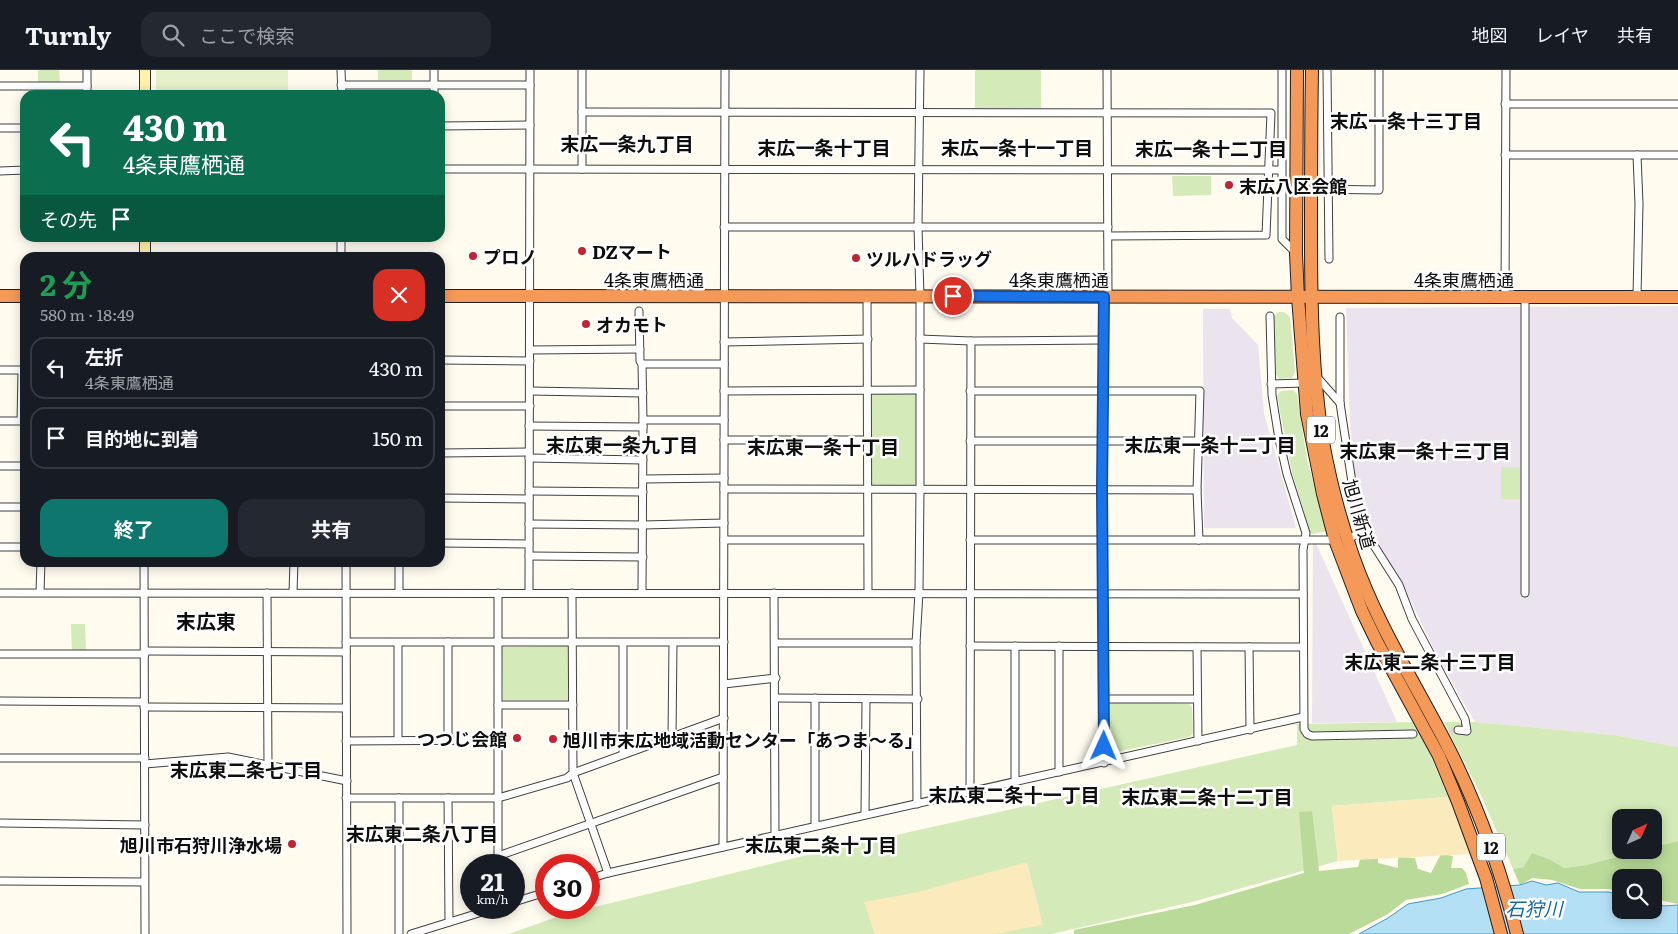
<!DOCTYPE html>
<html lang="ja">
<head>
<meta charset="utf-8">
<style>
	:root { --surface:#171b24; --page:#242831; --text:#f1f3f6; --muted:#9ea1a6; --line:#363941; --accent:#0f766e }
	body { margin:0; font-family:Literata,"Noto Sans JP",serif; background:var(--page); color:var(--text); height:100vh; display:flex; flex-direction:column; font-size:19px; white-space:nowrap }
	* { box-sizing:border-box; margin:0 }
	p { font-size:16px; color:var(--muted) }
	.icon { flex:none; width:28px; height:28px; fill:none; stroke:currentColor; stroke-width:2; stroke-linecap:round; stroke-linejoin:round }
	.map { position:relative; flex:1; overflow:hidden }
	.panel { position:absolute; left:20px; top:182px; width:425px; height:315px; display:flex; flex-direction:column; background:var(--surface); border-radius:15px; box-shadow:0 2px 12px #0003 }
	.panel>* { flex:none }
	.top-card { position:absolute; left:20px; top:20px; width:425px; height:152px; border-radius:15px; box-shadow:0 2px 12px #0003; background:#0b6e4f; color:#fff; overflow:hidden }
	.needle { width:32px; rotate:45deg }
	.controls { position:absolute; left:1612px; top:739px; display:grid; gap:10px }
	.controls a { display:grid; place-items:center; width:50px; height:50px; border-radius:10px; background:var(--surface); box-shadow:0 2px 12px #0003; font-size:25px }
	.speed { position:absolute; left:460px; top:784px; display:flex; gap:10px; font-size:25px; font-weight:700; text-align:center }
	.speed>* { display:grid; place-content:center; width:65px; height:65px; border-radius:50%; background:var(--surface); box-shadow:0 2px 12px #0003; line-height:1 }
	.speed small { font-size:12px; font-weight:400 }
	.speed .limit { border:8px solid #d22; background:#fff; color:#111 }
	.pin { position:absolute; display:grid; place-items:center; width:42px; height:42px; color:#fff; margin:-21px; border:2px solid #fff; border-radius:50%; box-shadow:0 1px 5px #0007 }
	.me { position:absolute; width:55px; margin:-28px; rotate:1deg; stroke-linejoin:round; filter:drop-shadow(0 0 4px #0008) }
	.turn { display:flex; align-items:center; gap:18px; height:105px; padding:0 20px; font-size:22px }
	.turn .icon { width:65px; height:65px; stroke-width:2.5 }
	.turn b { display:block; font-size:35px; line-height:42px }
	.then { display:flex; align-items:center; height:48px; padding:0 20px; background:#0003; gap:10px; font-size:19px }
	.round { display:grid; place-items:center; flex:none; width:52px; height:52px; border-radius:15px; background:var(--page) }
	.head { display:flex; align-items:center; justify-content:space-between; height:85px; padding:0 20px }
	h1 { font-size:30px; font-weight:700; line-height:38px; color:#1e9e55 }
	.action { display:flex; gap:10px; margin-top:auto; padding:10px 20px }
	.action a { flex:1; height:58px; border-radius:15px; background:var(--accent); color:#fff; font-size:20px; font-weight:700; line-height:58px; text-align:center }
	.action a+a { background:var(--page); color:var(--text) }
	ul { padding:0; list-style:none }
	li { display:flex; align-items:center; gap:15px; height:62px; margin:0 10px 8px; padding:0 10px; border:2px solid var(--line); border-radius:15px }
	li div { flex:1 }
	li b { display:block; font-size:19px }
	li em { font-style:normal }
	header { display:flex; align-items:center; gap:30px; box-sizing:border-box; height:70px; padding:0 25px; background:var(--surface); border-bottom:1px solid var(--line) }
	header strong { font-size:24px }
	nav { display:flex; gap:28px; margin-inline-start:auto; font-size:18px }
	.search { width:350px; height:45px; background:var(--page); display:flex; align-items:center; gap:12px; box-sizing:border-box; padding:0 18px; border-radius:15px; color:var(--muted); font-size:19px }
	.map>svg:first-child { display:block }
	.industrial { fill:#ebe3ed }
	.green { fill:#d4eab9 }
	.forest { fill:#b9da98 }
	.sand { fill:#faeabc }
	.pitch { fill:#e5f1cb }
	.water { fill:#b4e0f6; stroke:#3b9ace }
	.lines { fill:none; stroke-linecap:round; stroke-linejoin:round }
	.street-tunnel { stroke:#dbd7cd; stroke-width:7; stroke-dasharray:7 3.5; stroke-linecap:butt }
	.street-casing { stroke:#414141; stroke-width:9 }
	.secondary-casing { stroke:#303030; stroke-width:12 }
	.highway-casing { stroke:#1f1f1f; stroke-width:14 }
	.street { stroke:#fff; stroke-width:7 }
	.secondary { stroke:#fff2ab; stroke-width:10 }
	.highway { stroke:#f49958; stroke-width:12 }
	.route-casing { stroke:#114b97; stroke-width:12 }
	.route { stroke:#1a73e8; stroke-width:9 }
	.poi-dot { fill:#bf2534; stroke:#fff; stroke-width:2 }
	.labels { text-anchor:middle; dominant-baseline:central; stroke-width:5; stroke-linejoin:round; paint-order:stroke }
	.shield { fill:#fff; stroke:#565656; stroke-width:1 }
	.shield-label { font-size:16px; font-weight:bold; fill:#0e0e0e }
	.poi-label { font-size:18px; font-weight:bold; fill:#0e0e0e; stroke:#fff; text-anchor:start }
	.street-label { font-size:18px; fill:#0e0e0e; stroke:#fff }
	.neighbourhood-label { font-size:19px; font-weight:bold; fill:#0e0e0e; stroke:#fff }
	.water-label { font-size:19px; font-style:italic; fill:#176ba1; stroke:#fff }
	.quarter-label { font-size:20px; font-weight:bold; fill:#0e0e0e; stroke:#fff }
</style>
</head>
<body>
<header>
<strong>Turnly</strong>
<div class="search"><svg class="icon" aria-label="search" viewBox="0 0 24 24"><circle cx="10" cy="10" r="6"/><path d="M15 15l6 6"/></svg>ここで検索</div>
<nav><a>地図</a><a>レイヤ</a><a>共有</a></nav>
</header>
<div class="map">
<svg width="1678" height="864" viewBox="0 0 1678 864">
	<rect width="100%" height="100%" fill="#fffbef"/>
	<g class="industrial">
		<polygon points="1678,236 1678,677 1614,665 1475,652 1440,592 1409,527 1377,472 1356,415 1350,352 1346,238"/>
		<polygon points="1203,239 1230,239 1232,248 1258,275 1264,343 1296,458 1204,458"/>
		<polygon points="1313,467 1397,652 1312,653"/>
	</g>
	<g class="green">
		<polygon points="38,0 59,0 60,12 38,12"/>
		<rect x="378" y="0" width="34" height="10"/>
		<rect x="975" y="0" width="66" height="38"/>
		<polygon points="1172,106 1211,106 1211,125 1173,126"/>
		<polygon points="1278,242 1284,242 1290,247 1295,302 1292,308 1279,309 1276,304 1274,246"/>
		<polygon points="1293,320 1297,324 1307,390 1328,461 1311,464 1292,402 1277,326 1281,321"/>
		<rect x="872" y="323" width="45" height="93"/>
		<rect x="1501" y="397" width="19" height="32"/>
		<polygon points="71,554 85,554 86,584 72,584"/>
		<polygon points="568,576 568,630 503,630 502,577"/>
		<polygon points="1111,632 1189,634 1192,637 1193,663 1189,667 1111,683 1107,680 1108,637"/>
		<polygon points="1416,652 1448,727 1332,736 1338,791 1192,832 1051,864 509,864 562,845 807,785 1297,675 1297,654"/>
		<polygon points="1444,652 1475,652 1614,665 1678,677 1678,771 1654,777 1654,748 1621,748 1621,780 1642,780 1587,795 1564,798 1551,790 1524,797 1513,799 1480,723"/>
	</g>
	<g class="forest">
		<polygon points="1312,741 1319,801 1358,797 1361,786 1378,785 1378,793 1398,798 1398,787 1415,788 1418,799 1431,803 1441,784 1453,786 1451,798 1462,798 1466,803 1469,814 1442,824 1406,830 1388,844 1349,864 1074,864 1074,860 1195,835 1304,803 1299,742"/>
		<polygon points="1678,771 1678,834 1654,829 1654,808 1621,808 1621,822 1609,819 1580,819 1552,810 1532,808 1520,815 1513,799 1524,797 1532,783 1551,790 1564,798 1587,795 1642,780 1654,780 1654,777"/>
	</g>
	<g class="sand">
		<polygon points="1448,727 1470,784 1338,791 1332,736"/>
		<polygon points="1027,792 1043,855 995,864 875,864 872,857 864,832 918,822"/>
	</g>
	<polygon class="pitch" points="156,0 288,0 288,22 156,23"/>
	<polygon class="water" points="1532,811 1546,815 1558,813 1579,822 1609,822 1621,825 1621,840 1654,840 1654,833 1664,836 1678,835 1678,864 1359,864 1388,848 1408,834 1441,828 1466,819 1520,815"/>
	<g class="lines">
		<polyline class="street-tunnel" points="1439,662 1458,660"/>
		<defs>
			<g id="street">
				<polyline points="87,0 87,25"/>
				<polyline points="341,0 342,25"/>
				<polyline points="1107,0 1108,227"/>
				<polyline points="1282,0 1282,169 1296,183"/>
				<polyline points="1327,0 1329,189"/>
				<polyline points="341,15 530,15"/>
				<polyline points="0,16 87,16"/>
				<polyline points="434,25 434,0"/>
				<polyline points="1505,34 1678,34"/>
				<polyline points="582,42 1271,43 1266,165 1108,166"/>
				<polyline points="440,56 530,55"/>
				<polyline points="0,58 25,58"/>
				<polyline points="1505,85 1678,85"/>
				<polyline points="1637,85 1639,134 1637,227"/>
				<polyline points="440,99 1281,100"/>
				<polyline points="582,99 582,0"/>
				<polyline points="0,101 25,100"/>
				<polyline points="1311,119 1379,120 1379,0"/>
				<polyline points="724,157 1108,157"/>
				<polyline points="341,188 341,168"/>
				<polyline points="867,226 868,523"/>
				<polyline points="1505,227 1506,0"/>
				<polyline points="1525,227 1525,523"/>
				<polyline points="639,241 640,291 642,294 643,350 642,522"/>
				<polyline points="1270,246 1272,325 1279,369 1287,404 1306,463 1303,480 1304,659 1307,664 1312,666 1413,664"/>
				<polyline points="1340,247 1340,333 1353,419 1359,452 1399,515 1412,549 1465,649 1467,661 1458,660"/>
				<polyline points="920,269 971,271 1103,270"/>
				<polyline points="724,272 868,269"/>
				<polyline points="530,280 640,279"/>
				<polyline points="440,290 530,291"/>
				<polyline points="642,294 724,294"/>
				<polyline points="0,300 22,300 21,351"/>
				<polyline points="1317,307 1340,333"/>
				<polyline points="1271,314 1304,313"/>
				<polyline points="530,321 643,323"/>
				<polyline points="724,321 920,320"/>
				<polyline points="970,321 1200,321 1197,420 1199,470"/>
				<polyline points="440,336 530,336"/>
				<polyline points="643,350 724,350"/>
				<polyline points="0,351 25,351"/>
				<polyline points="529,356 643,357"/>
				<polyline points="724,370 867,370"/>
				<polyline points="970,371 1198,371"/>
				<polyline points="440,383 529,382"/>
				<polyline points="529,388 643,390"/>
				<polyline points="0,396 25,396"/>
				<polyline points="643,409 724,408"/>
				<polyline points="724,419 1197,420"/>
				<polyline points="529,421 643,422"/>
				<polyline points="440,428 529,429"/>
				<polyline points="0,437 25,437"/>
				<polyline points="529,454 643,455 724,453"/>
				<polyline points="1347,469 1365,461"/>
				<polyline points="724,470 867,470"/>
				<polyline points="970,470 1335,470"/>
				<polyline points="440,473 529,474"/>
				<polyline points="0,477 25,477"/>
				<polyline points="529,486 643,487"/>
				<polyline points="144,492 145,864"/>
				<polyline points="346,492 347,864"/>
				<polyline points="399,492 399,522"/>
				<polyline points="40,522 41,492"/>
				<polyline points="293,522 294,492"/>
				<polyline points="529,522 530,0"/>
				<polyline points="0,523 1303,524"/>
				<polyline points="267,523 268,695"/>
				<polyline points="572,523 573,703 608,803"/>
				<polyline points="774,523 775,765"/>
				<polyline points="346,572 724,572"/>
				<polyline points="448,572 448,670"/>
				<polyline points="775,573 916,573"/>
				<polyline points="970,576 1303,577"/>
				<polyline points="1015,576 1015,711"/>
				<polyline points="1059,576 1059,702"/>
				<polyline points="1197,577 1198,671"/>
				<polyline points="1249,577 1250,660"/>
				<polyline points="145,581 346,582"/>
				<polyline points="0,584 145,584"/>
				<polyline points="724,614 776,608"/>
				<polyline points="776,628 918,629"/>
				<polyline points="815,628 815,756"/>
				<polyline points="1104,629 1197,629"/>
				<polyline points="0,631 144,632"/>
				<polyline points="498,635 573,635"/>
				<polyline points="144,637 346,638"/>
				<polyline points="672,667 673,573"/>
				<polyline points="398,670 398,573"/>
				<polyline points="346,671 499,670"/>
				<polyline points="623,684 623,573"/>
				<polyline points="0,688 145,688"/>
				<polyline points="1104,693 1102,420 1104,227"/>
				<polyline points="145,694 228,687 347,711"/>
				<polyline points="970,722 971,271"/>
				<polyline points="346,728 498,728 567,708 573,703 724,648"/>
				<polyline points="399,728 399,864"/>
				<polyline points="448,728 449,852"/>
				<polyline points="917,734 916,573 919,522 920,419 920,227 918,157 920,0"/>
				<polyline points="865,745 866,629"/>
				<polyline points="0,753 145,755"/>
				<polyline points="723,777 725,0"/>
				<polyline points="498,786 723,707"/>
				<polyline points="498,795 498,523"/>
				<polyline points="589,809 608,803 1303,647"/>
				<polyline points="0,811 144,812"/>
				<polyline points="514,832 546,822"/>
				<polyline points="411,864 495,838"/>
			</g>
			<g id="secondary">
				<polyline points="145,25 145,0"/>
				<polyline points="145,168 145,188"/>
			</g>
			<g id="highway">
				<polyline points="1297,0 1296,184 1298,227 1307,344 1323,424 1335,470 1362,541 1377,572 1439,686 1458,732 1486,808 1501,864"/>
				<path d="M 1312,0 C 1311,55 1311,109 1311,164 C 1311,233 1312,303 1323,372 C 1330,411 1340,449 1353,486 C 1377,555 1417,616 1450,681 C 1479,739 1501,801 1517,864"/>
				<polyline points="0,226 25,226"/>
				<polyline points="440,226 1678,227"/>
			</g>
		</defs>
		<use href="#street" class="street-casing"/>
		<use href="#secondary" class="secondary-casing"/>
		<use href="#highway" class="highway-casing"/>
		<use href="#street" class="street"/>
		<use href="#secondary" class="secondary"/>
		<use href="#highway" class="highway"/>
	</g>
	<g class="lines">
		<defs>
			<polyline id="route" points="953,226 1104,227 1102,420 1104,676"/>
		</defs>
		<use href="#route" class="route-casing"/>
		<use href="#route" class="route"/>
	</g>
	<g class="poi-dot">
		<circle cx="1229" cy="115" r="5"/>
		<circle cx="582" cy="181" r="5"/>
		<circle cx="473" cy="186" r="5"/>
		<circle cx="856" cy="188" r="5"/>
		<circle cx="586" cy="254" r="5"/>
		<circle cx="517" cy="668" r="5"/>
		<circle cx="553" cy="669" r="5"/>
		<circle cx="292" cy="774" r="5"/>
	</g>
	<g class="labels">
		<g class="shield">
			<rect x="1307" y="346.5" width="28" height="27" rx="4"/>
			<rect x="1477" y="763.5" width="28" height="27" rx="4"/>
		</g>
		<g class="shield-label">
			<text x="1321" y="360">12</text>
			<text x="1491" y="777">12</text>
		</g>
		<g class="poi-label">
			<text x="1239" y="115">末広八区会館</text>
			<text x="592" y="181">DZマート</text>
			<text x="483" y="186">プロノ</text>
			<text x="866" y="188">ツルハドラッグ</text>
			<text x="596" y="254">オカモト</text>
			<text x="507" y="668" text-anchor="end">つつじ会館</text>
			<text x="563" y="669">旭川市末広地域活動センター「あつま〜る」</text>
			<text x="282" y="774" text-anchor="end">旭川市石狩川浄水場</text>
		</g>
		<g class="street-label">
			<text x="654" y="209">4条東鷹栖通</text>
			<text x="1059" y="209">4条東鷹栖通</text>
			<text x="1464" y="209">4条東鷹栖通</text>
			<text transform="translate(1360 444) rotate(74)">旭川新道</text>
		</g>
		<g class="neighbourhood-label">
			<text x="1406" y="50">末広一条十三丁目</text>
			<text x="627" y="73">末広一条九丁目</text>
			<text x="824" y="77">末広一条十丁目</text>
			<text x="1017" y="77">末広一条十一丁目</text>
			<text x="1211" y="78">末広一条十二丁目</text>
			<text x="622" y="374">末広東一条九丁目</text>
			<text x="1210" y="374">末広東一条十二丁目</text>
			<text x="823" y="376">末広東一条十丁目</text>
			<text x="1425" y="380">末広東一条十三丁目</text>
			<text x="1430" y="591">末広東二条十三丁目</text>
			<text x="246" y="699">末広東二条七丁目</text>
			<text x="1014" y="724">末広東二条十一丁目</text>
			<text x="1207" y="726">末広東二条十二丁目</text>
			<text x="422" y="763">末広東二条八丁目</text>
			<text x="821" y="774">末広東二条十丁目</text>
		</g>
		<g class="water-label">
			<text x="1534" y="838">石狩川</text>
		</g>
		<g class="quarter-label">
			<text x="206" y="550">末広東</text>
		</g>
	</g>
</svg>
<div class="controls">
<a><svg class="needle" viewBox="-14 -14 28 28"><path d="M0-13l5 13h-10z" fill="#e53935"/><path d="M0 13l5-13h-10z" fill="#9ea1a6"/></svg></a>
<a><svg class="icon" aria-label="search" viewBox="0 0 24 24"><circle cx="10" cy="10" r="6"/><path d="M15 15l6 6"/></svg></a>
</div>
<div class="speed"><div>21<small>km/h</small></div><div class="limit">30</div></div>
<div class="pin" style="left:953px;top:226px;background:#d93025"><svg class="icon" aria-label="arrive" viewBox="0 0 24 24"><path d="M6 21V4h12l-3 4 3 4H6"/></svg></div>
<svg class="me" style="left:1104px;top:676px" viewBox="-20 -20 40 40"><path d="M0-17L14 15 0 8-14 15z" fill="#1a73e8" stroke="#fff" stroke-width="4"/></svg>
<div class="top-card">
<div class="turn"><svg class="icon" aria-label="left" viewBox="0 0 24 24"><path d="M17 20v-9H6M10 6l-5 5 5 5"/></svg><div><b>430 m</b>4条東鷹栖通</div></div>
<div class="then">その先<svg class="icon" aria-label="arrive" viewBox="0 0 24 24"><path d="M6 21V4h12l-3 4 3 4H6"/></svg></div>
</div>
<section class="panel">
<div class="head"><div><h1>2 分</h1><p>580 m · 18:49</p></div><a class="round" style="background:#d93025;color:#fff"><svg class="icon" aria-label="close" viewBox="0 0 24 24"><path d="M6 6l12 12M18 6L6 18"/></svg></a></div>
<ul>
<li><svg class="icon" aria-label="left" viewBox="0 0 24 24"><path d="M17 20v-9H6M10 6l-5 5 5 5"/></svg><div><b>左折</b><p>4条東鷹栖通</p></div><em>430 m</em></li>
<li><svg class="icon" aria-label="arrive" viewBox="0 0 24 24"><path d="M6 21V4h12l-3 4 3 4H6"/></svg><div><b>目的地に到着</b></div><em>150 m</em></li>
</ul>
<div class="action"><a>終了</a><a>共有</a></div>
</section>
</div>
</body>
</html>
